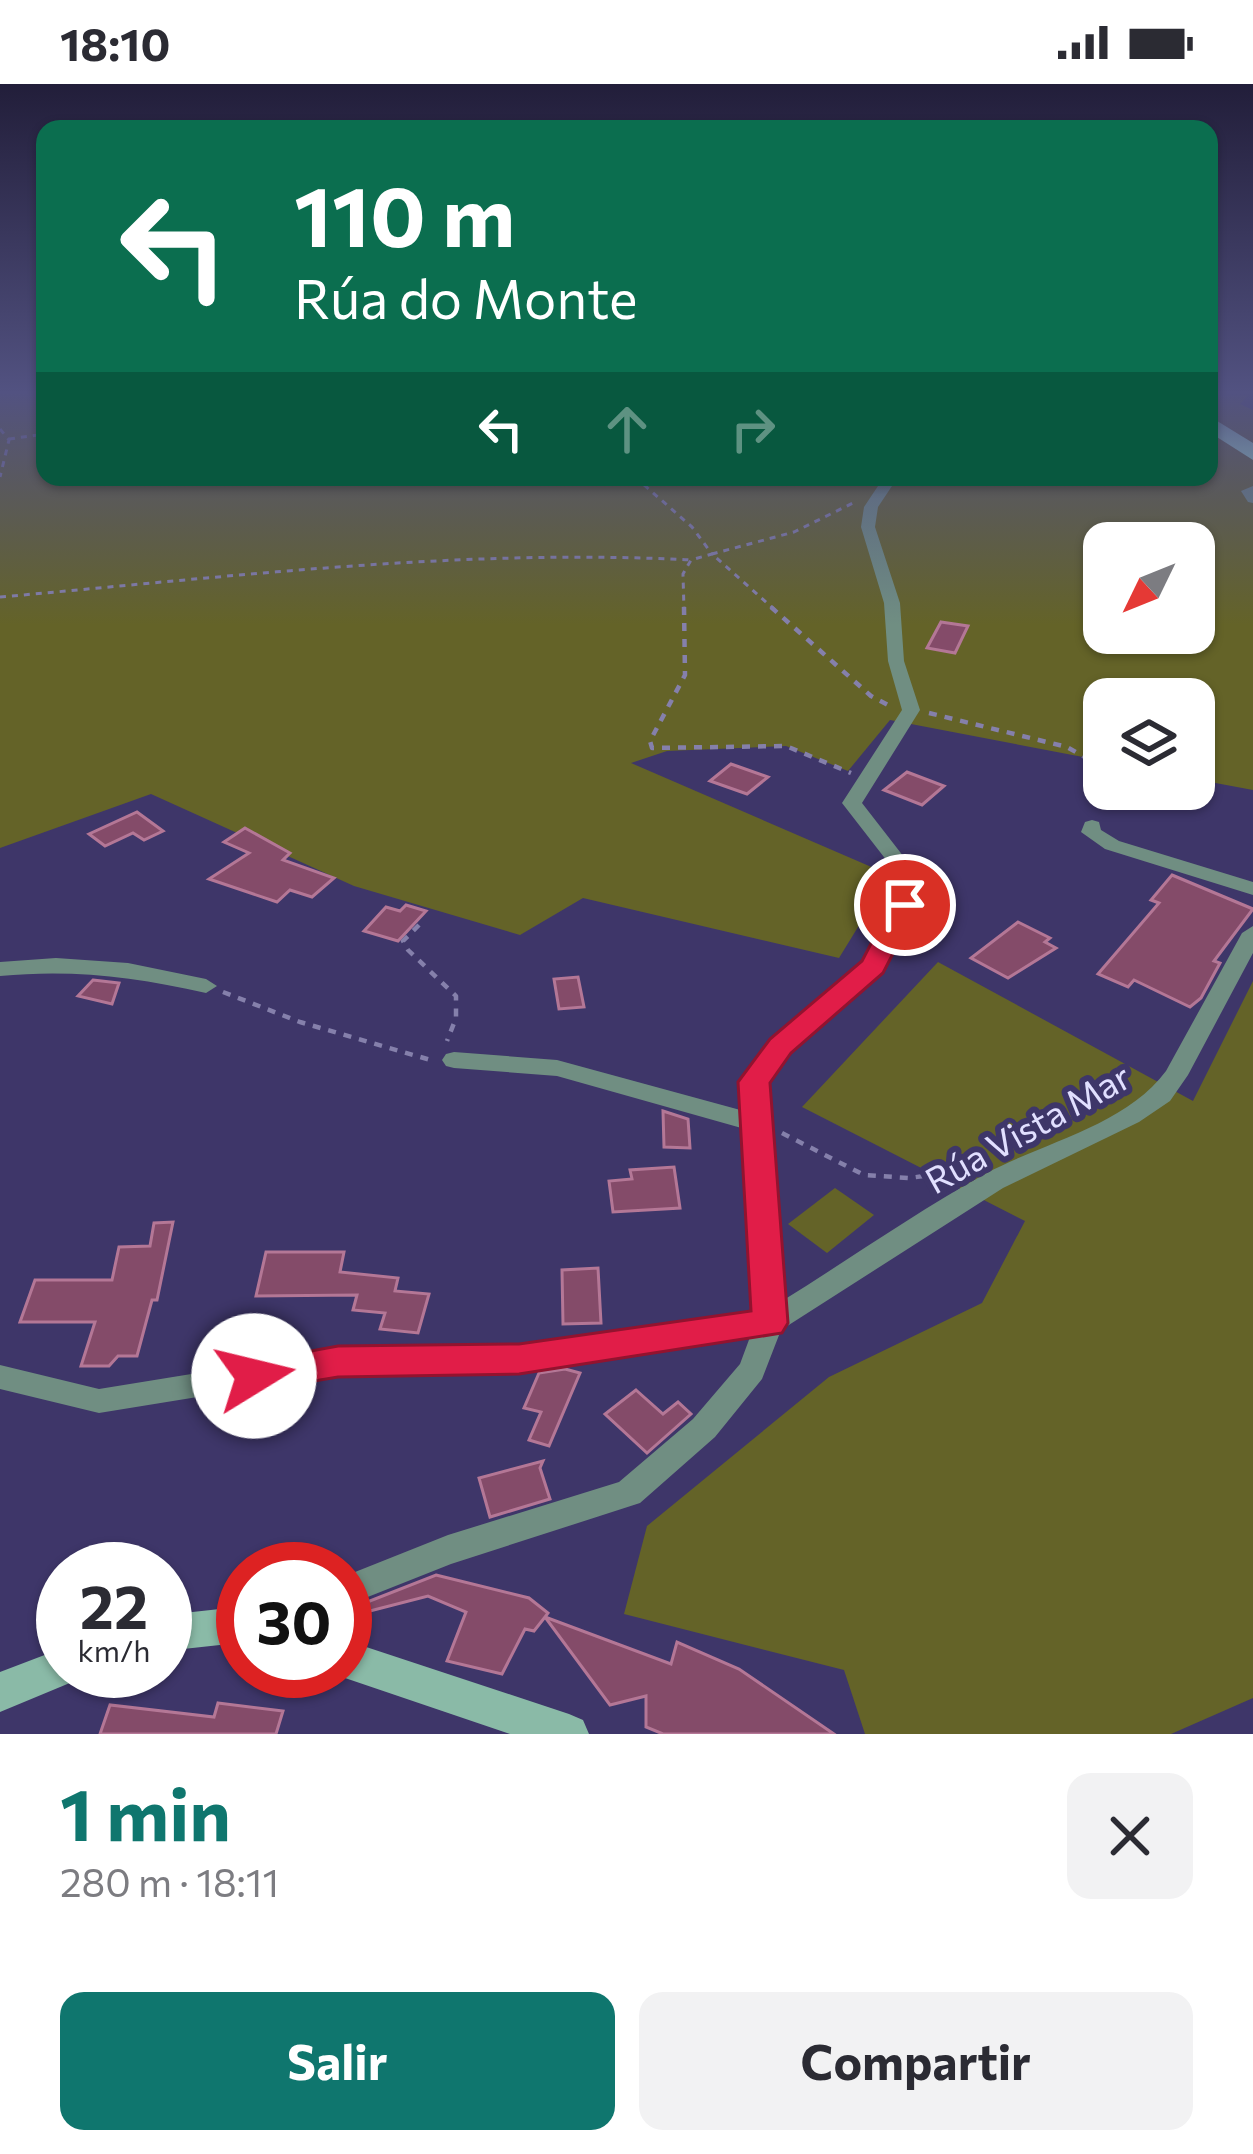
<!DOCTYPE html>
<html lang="es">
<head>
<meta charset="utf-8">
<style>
	:root { --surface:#fff; --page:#f2f2f3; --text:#2b2b33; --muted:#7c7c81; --accent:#0f766e }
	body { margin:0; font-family:Commissioner,sans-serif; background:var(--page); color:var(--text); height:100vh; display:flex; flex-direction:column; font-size:45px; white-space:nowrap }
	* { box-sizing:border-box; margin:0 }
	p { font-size:39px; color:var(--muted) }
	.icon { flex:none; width:66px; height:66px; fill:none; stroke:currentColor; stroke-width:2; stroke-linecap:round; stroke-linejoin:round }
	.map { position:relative; height:1650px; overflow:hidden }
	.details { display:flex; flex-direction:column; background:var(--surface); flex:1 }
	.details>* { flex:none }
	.top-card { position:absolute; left:36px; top:36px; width:1182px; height:366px; border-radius:24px; box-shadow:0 3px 9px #0004; background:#0b6e4f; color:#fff; overflow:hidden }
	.needle { width:78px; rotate:227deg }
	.fabs { position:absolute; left:1083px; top:438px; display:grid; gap:24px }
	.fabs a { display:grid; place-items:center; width:132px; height:132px; border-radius:24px; background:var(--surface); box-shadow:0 3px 9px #0004; font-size:60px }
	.speed { position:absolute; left:36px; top:1458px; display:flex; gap:24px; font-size:60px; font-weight:700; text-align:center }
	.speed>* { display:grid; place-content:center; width:156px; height:156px; border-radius:50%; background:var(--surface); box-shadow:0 3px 9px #0004; line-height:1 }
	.speed small { font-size:30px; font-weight:400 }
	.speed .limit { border:18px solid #d22; background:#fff; color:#111 }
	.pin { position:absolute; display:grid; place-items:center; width:102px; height:102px; color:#fff; margin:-51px; border:6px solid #fff; border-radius:50%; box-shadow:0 3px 12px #0007 }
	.me { position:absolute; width:132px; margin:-66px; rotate:81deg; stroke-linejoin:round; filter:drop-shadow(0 0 9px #0008) }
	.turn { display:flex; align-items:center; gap:42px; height:252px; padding:0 60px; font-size:54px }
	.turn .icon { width:156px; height:156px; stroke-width:2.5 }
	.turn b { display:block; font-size:84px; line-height:102px }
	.lanes { display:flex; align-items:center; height:114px; padding:0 60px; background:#0003; justify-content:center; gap:60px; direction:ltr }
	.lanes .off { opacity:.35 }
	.round { display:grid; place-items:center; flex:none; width:126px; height:126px; border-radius:24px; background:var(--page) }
	.overview { display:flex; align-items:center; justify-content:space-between; height:204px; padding:0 60px }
	h1 { font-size:72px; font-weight:700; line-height:90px; color:var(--accent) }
	.action { display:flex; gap:24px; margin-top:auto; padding:24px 60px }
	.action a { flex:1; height:138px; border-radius:24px; background:var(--accent); color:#fff; font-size:48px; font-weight:700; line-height:138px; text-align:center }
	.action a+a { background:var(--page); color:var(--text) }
	.status { display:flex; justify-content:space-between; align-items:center; height:84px; padding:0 60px; background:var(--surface); direction:ltr }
	.status svg { height:33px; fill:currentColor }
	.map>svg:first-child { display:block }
	.green { fill:#646328; fill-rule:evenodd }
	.building { fill:#844b69; stroke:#b47796; stroke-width:3 }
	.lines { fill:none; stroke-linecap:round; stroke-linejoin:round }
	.path-far1 { stroke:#8580ab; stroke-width:3; stroke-dasharray:6 6; stroke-linecap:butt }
	.path { stroke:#8580ab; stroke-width:4.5; stroke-dasharray:8 8; stroke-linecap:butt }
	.street { fill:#708e82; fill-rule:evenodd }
	.secondary { fill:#8abaa7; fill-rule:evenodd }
	.highway { fill:#aefadc; fill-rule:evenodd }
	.route { fill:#e11d48; stroke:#92132f; stroke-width:3 }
	.labels { text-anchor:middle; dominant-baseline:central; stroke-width:12; stroke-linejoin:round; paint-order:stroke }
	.street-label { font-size:36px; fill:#e1dfff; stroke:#3e3669 }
</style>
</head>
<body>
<div class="status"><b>18:10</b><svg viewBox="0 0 49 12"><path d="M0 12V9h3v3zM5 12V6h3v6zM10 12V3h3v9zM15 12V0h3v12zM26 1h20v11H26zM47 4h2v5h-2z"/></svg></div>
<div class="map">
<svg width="1253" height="1650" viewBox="0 0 1253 1650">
	<rect width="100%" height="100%" fill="#3e3669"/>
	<g class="green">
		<path d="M 0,310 L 45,310 L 45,393 L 1209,393 L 1209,310 L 1249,311 L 1240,320 L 1253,326 L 1253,706 L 1194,695 L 1194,615 L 1104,615 L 1104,677 L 890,636 L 848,687 L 786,662 L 667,667 L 631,679 L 890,791 L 839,874 L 583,814 L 520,851 L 354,802 L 151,710 L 0,764 ZM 1104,459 L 1194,459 L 1194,549 L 1104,549 Z"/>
		<polygon points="938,878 1193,1017 1253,897 1253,1614 1171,1650 865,1650 844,1586 624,1530 647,1442 829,1293 982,1219 1025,1137 802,1023"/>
		<polygon points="835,1104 874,1131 827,1169 788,1140"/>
	</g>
	<g class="building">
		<polygon points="941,538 968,542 955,569 927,564"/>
		<polygon points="731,680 768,693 747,710 710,697"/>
		<polygon points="907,688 944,702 922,721 884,706"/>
		<polygon points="137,728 163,747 144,756 133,749 105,762 89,750"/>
		<polygon points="245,744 290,769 283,776 334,794 312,813 290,806 277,818 209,795 249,769 224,758"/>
		<polygon points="1172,791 1253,825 1214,877 1220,879 1201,914 1190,923 1134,896 1128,903 1098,890 1159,819 1151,816"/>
		<polygon points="406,821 426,827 398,857 364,847 386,823 400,827"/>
		<polygon points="1018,838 1050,854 1045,858 1056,864 1008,894 971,874"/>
		<polygon points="578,893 584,923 559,925 554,895"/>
		<polygon points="93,896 119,899 112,920 78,912"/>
		<polygon points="663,1027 688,1035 690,1064 664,1063"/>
		<polygon points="674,1083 680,1124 613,1128 609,1097 632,1095 630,1086"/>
		<polygon points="173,1138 157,1216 152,1216 137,1272 118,1272 109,1282 81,1282 95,1238 20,1238 35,1196 112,1196 119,1163 150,1162 154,1139"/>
		<polygon points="266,1168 344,1168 340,1188 398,1194 395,1207 429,1210 418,1249 380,1245 385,1229 353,1226 357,1211 256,1212"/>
		<polygon points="598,1184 601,1239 563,1240 562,1186"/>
		<polygon points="565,1285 580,1289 549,1362 529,1356 541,1328 524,1324 539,1289"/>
		<polygon points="636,1306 663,1330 678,1318 691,1330 647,1369 605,1330"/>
		<polygon points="543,1377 540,1384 550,1415 490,1433 479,1394"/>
		<polygon points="436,1491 529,1514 548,1529 545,1533 671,1580 677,1558 739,1585 834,1650 663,1650 646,1643 646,1612 610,1621 545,1533 534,1547 525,1545 502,1590 447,1577 466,1528 428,1512 362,1529 357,1522"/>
		<polygon points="218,1619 283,1627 276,1650 100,1650 110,1621 214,1633"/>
	</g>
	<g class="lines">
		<g class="path-far1">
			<polyline points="0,345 9,356 0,393"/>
			<polyline points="9,355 45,350"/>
			<polyline points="635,393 692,443 712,470 691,476 683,490 684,526"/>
			<path d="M 0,513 C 229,493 461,464 691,476"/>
			<polyline points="775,526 712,470 794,448 853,419"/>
		</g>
		<g class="path">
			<polyline points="684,523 685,591 650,657 652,664 786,662 851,689"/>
			<polyline points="771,523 871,612 888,621"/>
			<polyline points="929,629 1067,663 1104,684"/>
			<polyline points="419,841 403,857 408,866 456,912 456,934 447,957"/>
			<polyline points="223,908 300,938 434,977"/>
			<polyline points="782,1049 864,1091 909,1094 969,1086"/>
		</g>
		<g class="street">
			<path d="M 884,393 L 898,393 L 878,423 L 875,443 L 900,519 L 904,577 L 920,626 L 862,719 L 914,786 L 915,821 L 881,887 L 788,968 L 766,998 L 782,1217 C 850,1175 916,1128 985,1090 C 1044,1058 1125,1042 1166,987 L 1242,849 L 1253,842 L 1253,869 L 1188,991 L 1170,1017 L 1139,1038 L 1003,1104 L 781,1246 L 762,1295 L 715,1353 L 640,1419 L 451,1480 L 345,1522 L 345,1492 L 448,1451 L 619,1398 L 693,1335 L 740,1280 L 750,1253 L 519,1287 L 338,1290 L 99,1329 L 0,1305 L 0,1281 L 99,1305 L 338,1266 L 519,1263 L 755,1230 L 745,1045 L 557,992 L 454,984 L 446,982 L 442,976 L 446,970 L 454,968 L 557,976 L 744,1027 L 742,997 L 746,991 L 772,956 L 864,878 L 895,821 L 894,786 L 842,719 L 902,626 L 888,577 L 884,519 L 861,443 L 864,423 Z"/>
			<polygon points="1253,402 1253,419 1248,418 1241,407"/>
			<polygon points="1092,736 1099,738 1101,746 1119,757 1253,798 1253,811 1105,765 1081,748 1085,738"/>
			<path d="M 56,874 L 128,879 L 206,895 L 217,902 L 206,909 C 136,893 72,885 0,892 L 0,878 Z"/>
		</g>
		<g class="secondary">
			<polygon points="229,1524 243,1527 243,1563 229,1560 165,1567 165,1531"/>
			<polygon points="345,1556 569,1630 583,1636 589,1650 510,1650 345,1594 331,1587 345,1587"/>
			<polygon points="63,1564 63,1587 81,1587 77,1596 0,1628 0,1588"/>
		</g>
		<polygon class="highway" points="1209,332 1253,359 1253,376 1209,348"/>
	</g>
	<linearGradient id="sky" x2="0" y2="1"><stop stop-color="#221e3a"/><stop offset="0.57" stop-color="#525281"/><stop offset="1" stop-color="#525281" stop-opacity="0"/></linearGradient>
	<rect width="1253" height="541" fill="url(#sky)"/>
	<polygon class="route" points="905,813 918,821 883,889 791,969 770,999 788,1239 782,1249 519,1290 338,1293 254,1307 241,1303 235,1292 241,1280 338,1262 519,1260 751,1227 738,998 770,955 862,877 891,821"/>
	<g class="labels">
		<g class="street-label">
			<text transform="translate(1027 1043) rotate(-29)">Rúa Vista Mar</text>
		</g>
	</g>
</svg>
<div class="fabs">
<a><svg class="needle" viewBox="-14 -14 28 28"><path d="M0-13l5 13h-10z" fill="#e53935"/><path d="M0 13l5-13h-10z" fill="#7c7c81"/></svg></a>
<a><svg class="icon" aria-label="layers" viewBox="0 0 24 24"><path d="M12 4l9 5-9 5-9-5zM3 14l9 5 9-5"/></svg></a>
</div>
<div class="speed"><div>22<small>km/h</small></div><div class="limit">30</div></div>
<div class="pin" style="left:905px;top:821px;background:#d93025"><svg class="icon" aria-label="arrive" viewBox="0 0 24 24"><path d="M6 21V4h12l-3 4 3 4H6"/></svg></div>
<svg class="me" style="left:254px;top:1292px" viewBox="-20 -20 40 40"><circle r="19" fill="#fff"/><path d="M0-13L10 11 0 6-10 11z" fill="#e11d48"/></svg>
<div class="top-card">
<div class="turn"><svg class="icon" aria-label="left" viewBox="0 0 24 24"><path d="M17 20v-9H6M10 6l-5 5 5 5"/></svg><div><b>110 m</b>Rúa do Monte</div></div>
<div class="lanes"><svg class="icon" aria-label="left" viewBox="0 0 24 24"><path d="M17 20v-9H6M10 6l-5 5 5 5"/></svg><svg class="icon off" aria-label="ahead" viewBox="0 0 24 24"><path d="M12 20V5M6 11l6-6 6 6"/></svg><svg class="icon off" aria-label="right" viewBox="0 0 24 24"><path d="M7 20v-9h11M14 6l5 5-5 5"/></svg></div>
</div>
</div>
<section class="details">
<div class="overview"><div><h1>1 min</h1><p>280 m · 18:11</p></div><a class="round"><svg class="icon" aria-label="close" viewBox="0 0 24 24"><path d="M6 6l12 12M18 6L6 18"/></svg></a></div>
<div class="action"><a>Salir</a><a>Compartir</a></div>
</section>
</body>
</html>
